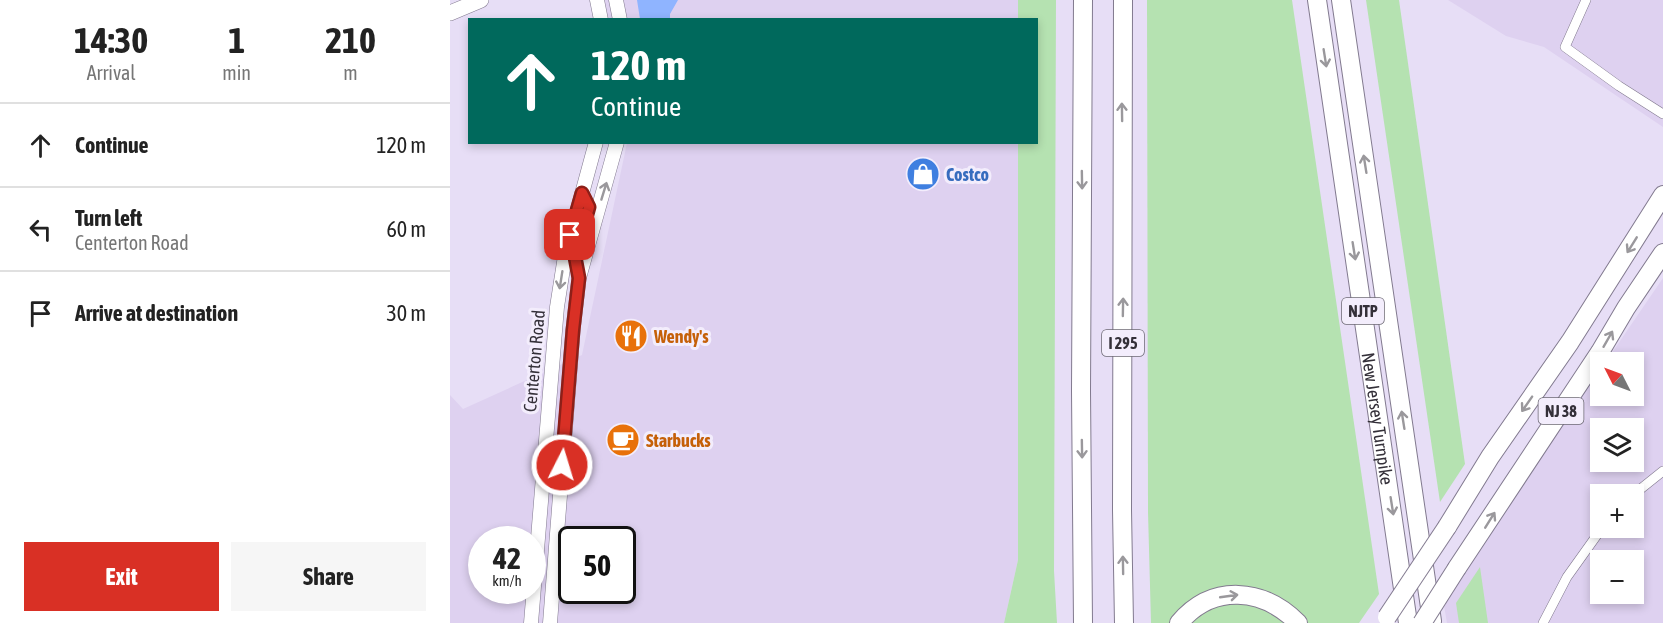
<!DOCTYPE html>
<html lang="en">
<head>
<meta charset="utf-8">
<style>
	:root { --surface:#fff; --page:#f6f6f6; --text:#222; --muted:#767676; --line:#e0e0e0; --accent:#d93025 }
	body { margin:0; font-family:"Asap Condensed",sans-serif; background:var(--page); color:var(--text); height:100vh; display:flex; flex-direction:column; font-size:22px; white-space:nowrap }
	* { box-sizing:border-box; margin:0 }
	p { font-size:20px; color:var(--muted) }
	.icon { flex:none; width:33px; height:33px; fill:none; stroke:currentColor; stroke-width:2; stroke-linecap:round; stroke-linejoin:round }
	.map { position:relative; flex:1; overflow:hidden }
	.drawer { display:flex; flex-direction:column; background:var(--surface); width:450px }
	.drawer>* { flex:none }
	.top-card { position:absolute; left:18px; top:18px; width:570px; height:126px; border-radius:0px; box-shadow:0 3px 9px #0003; background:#00695c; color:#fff; overflow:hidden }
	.needle { width:39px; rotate:312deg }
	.controls { position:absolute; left:1140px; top:352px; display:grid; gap:12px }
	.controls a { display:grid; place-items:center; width:54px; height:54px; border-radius:0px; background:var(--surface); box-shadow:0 3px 9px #0003; font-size:30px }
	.speed { position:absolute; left:18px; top:526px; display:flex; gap:12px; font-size:30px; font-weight:700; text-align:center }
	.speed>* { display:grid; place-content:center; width:78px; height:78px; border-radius:50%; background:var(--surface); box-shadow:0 3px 9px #0003; line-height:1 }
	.speed small { font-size:15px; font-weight:400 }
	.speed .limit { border:3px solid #111; border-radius:9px; background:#fff; color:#111 }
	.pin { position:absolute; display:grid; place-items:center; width:51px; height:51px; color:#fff; margin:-26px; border-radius:12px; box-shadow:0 3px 9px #0006 }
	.me { position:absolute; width:66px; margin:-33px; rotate:5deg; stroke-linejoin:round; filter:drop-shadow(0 0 4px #0008) }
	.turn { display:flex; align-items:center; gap:21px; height:126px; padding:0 24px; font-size:27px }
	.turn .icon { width:78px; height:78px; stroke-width:2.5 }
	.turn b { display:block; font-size:42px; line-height:51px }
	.eta { display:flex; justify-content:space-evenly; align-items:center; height:102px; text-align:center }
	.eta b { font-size:36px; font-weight:700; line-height:42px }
	.primary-button { display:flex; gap:12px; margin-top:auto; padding:12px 24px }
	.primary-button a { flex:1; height:69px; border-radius:0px; background:var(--accent); color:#fff; font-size:24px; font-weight:700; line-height:69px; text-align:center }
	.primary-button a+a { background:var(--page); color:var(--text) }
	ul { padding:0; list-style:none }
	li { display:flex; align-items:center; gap:18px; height:84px; padding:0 24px; border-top:2px solid var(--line) }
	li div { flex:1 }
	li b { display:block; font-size:22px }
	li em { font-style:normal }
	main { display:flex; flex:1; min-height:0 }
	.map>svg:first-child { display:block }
	.built { fill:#ded1f0; fill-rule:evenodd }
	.green { fill:#b5e2b1 }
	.water { fill:#8fb4ff }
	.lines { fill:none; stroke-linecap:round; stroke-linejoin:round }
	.street-casing { stroke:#827a8f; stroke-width:10 }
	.secondary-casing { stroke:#827a8f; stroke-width:15 }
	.primary-casing { stroke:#827a8f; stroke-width:16 }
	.highway-casing { stroke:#827a8f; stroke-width:20 }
	.street { stroke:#fff; stroke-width:9 }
	.secondary { stroke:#fff; stroke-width:14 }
	.primary { stroke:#fff; stroke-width:15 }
	.highway { stroke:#fff; stroke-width:18 }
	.highway-bridge-casing { stroke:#827a8f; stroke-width:20; stroke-linecap:butt }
	.highway-bridge { stroke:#fff; stroke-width:18 }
	.oneway { stroke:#9a989c }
	.route-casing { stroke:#8d1f18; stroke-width:15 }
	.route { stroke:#d93025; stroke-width:10 }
	.labels { text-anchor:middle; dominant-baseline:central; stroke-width:6; stroke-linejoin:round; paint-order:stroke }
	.shield { fill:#f3edfc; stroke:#6d6974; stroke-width:1.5 }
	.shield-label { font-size:16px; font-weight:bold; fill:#343039 }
	.shop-label { font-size:18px; font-weight:bold; fill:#366cbe; stroke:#f3edfc; text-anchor:start }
	.food-label { font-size:18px; font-weight:bold; fill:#c56008; stroke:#f3edfc; text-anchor:start }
	.street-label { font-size:18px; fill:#343039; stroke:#f3edfc }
</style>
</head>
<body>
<main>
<section class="drawer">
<div class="eta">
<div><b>14:30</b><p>Arrival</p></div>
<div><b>1</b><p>min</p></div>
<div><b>210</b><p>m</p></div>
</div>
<ul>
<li><svg class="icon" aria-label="ahead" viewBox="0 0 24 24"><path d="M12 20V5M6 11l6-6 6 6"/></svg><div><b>Continue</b></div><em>120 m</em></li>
<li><svg class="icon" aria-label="left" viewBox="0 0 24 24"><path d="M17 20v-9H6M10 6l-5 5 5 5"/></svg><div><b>Turn left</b><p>Centerton Road</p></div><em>60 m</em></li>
<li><svg class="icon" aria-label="arrive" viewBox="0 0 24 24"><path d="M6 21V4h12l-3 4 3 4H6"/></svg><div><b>Arrive at destination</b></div><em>30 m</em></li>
</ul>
<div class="primary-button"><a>Exit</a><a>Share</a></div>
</section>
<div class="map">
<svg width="1213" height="623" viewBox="0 0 1213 623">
	<rect width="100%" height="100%" fill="#e7def6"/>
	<g class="built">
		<polygon points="149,0 569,0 568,19 155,20"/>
		<polygon points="998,0 1213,0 1213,127 1094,47 1056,36"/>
		<path d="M 177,143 L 568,143 L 568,560 L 554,623 L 0,623 L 0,395 L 13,409 L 132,355 ZM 32,540 L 82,540 L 82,591 L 32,591 ZM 122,540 L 172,540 L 172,591 L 122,591 Z"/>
		<path d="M 1213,278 L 1213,623 L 997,623 L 993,600 L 1150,369 L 1150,396 L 1184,396 L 1184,363 L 1155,363 ZM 1150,429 L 1184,429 L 1184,462 L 1150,462 ZM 1150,495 L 1184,495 L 1184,528 L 1150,528 ZM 1150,561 L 1184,561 L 1184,594 L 1150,594 Z"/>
	</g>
	<g class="green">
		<polygon points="568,0 606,0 604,571 607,623 554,623 568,560 568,143 586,142 586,20 568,19"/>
		<polygon points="697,0 842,0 929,594 909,623 701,623 698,512"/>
		<polygon points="916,0 949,0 1015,464 990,502"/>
		<polygon points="1030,567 1038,623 1009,623 1006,603"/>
	</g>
	<polygon class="water" points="187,0 228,0 220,14 220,20 190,19"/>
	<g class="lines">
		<defs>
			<g id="street">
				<polyline points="1136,0 1115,47 1169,86 1213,114"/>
				<polyline points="1183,495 1213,471"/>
				<polyline points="1093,623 1117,577 1152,528"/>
			</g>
			<g id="secondary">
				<polyline points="147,0 151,20"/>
				<polyline points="166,0 170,20"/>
				<polyline points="81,623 107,307 115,256 146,142"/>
				<polyline points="100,623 123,330 129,278 167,142"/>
			</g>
			<polyline id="primary" points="0,13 31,0"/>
			<g id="highway">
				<polyline points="673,0 672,510 674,623"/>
				<path id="s1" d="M 867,0 L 958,623"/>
				<polyline points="891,0 982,621"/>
				<polyline points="997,527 1040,457 1120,342 1213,195"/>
				<polyline points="1007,568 1150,352 1176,308 1213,253"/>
				<polyline points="633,623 631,391 633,0"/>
				<path d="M 729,623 C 763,583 813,588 848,623"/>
			</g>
		</defs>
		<use href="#street" class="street-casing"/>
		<use href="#secondary" class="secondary-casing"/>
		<use href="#primary" class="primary-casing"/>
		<use href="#highway" class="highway-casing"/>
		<use href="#street" class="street"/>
		<use href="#secondary" class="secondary"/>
		<use href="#primary" class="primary"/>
		<use href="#highway" class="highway"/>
		<defs>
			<g id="highway-bridge">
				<polyline points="937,617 997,527"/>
				<polyline points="972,623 1007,568"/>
			</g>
		</defs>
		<use href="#highway-bridge" class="highway-bridge-casing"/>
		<use href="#highway-bridge" class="highway-bridge"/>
	</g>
	<defs><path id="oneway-shaft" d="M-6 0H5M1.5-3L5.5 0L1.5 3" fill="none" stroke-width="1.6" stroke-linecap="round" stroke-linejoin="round" transform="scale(1.5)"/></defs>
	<g class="oneway">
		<use href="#oneway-shaft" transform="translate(875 58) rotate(81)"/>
		<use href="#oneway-shaft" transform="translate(672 112) rotate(-91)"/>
		<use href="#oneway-shaft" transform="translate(915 164) rotate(-99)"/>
		<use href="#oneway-shaft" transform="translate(632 180) rotate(89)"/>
		<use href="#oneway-shaft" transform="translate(154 191) rotate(-73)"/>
		<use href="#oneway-shaft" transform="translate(1182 245) rotate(122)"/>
		<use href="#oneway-shaft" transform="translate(904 251) rotate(81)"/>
		<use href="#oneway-shaft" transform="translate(111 280) rotate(99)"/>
		<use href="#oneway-shaft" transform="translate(673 307) rotate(-89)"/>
		<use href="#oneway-shaft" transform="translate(1158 339) rotate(-60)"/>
		<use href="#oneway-shaft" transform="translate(1077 404) rotate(125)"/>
		<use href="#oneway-shaft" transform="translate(953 420) rotate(-99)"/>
		<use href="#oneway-shaft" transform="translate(632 449) rotate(89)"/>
		<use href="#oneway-shaft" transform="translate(942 506) rotate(81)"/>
		<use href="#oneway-shaft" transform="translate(1040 520) rotate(-58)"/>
		<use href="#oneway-shaft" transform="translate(673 565) rotate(-91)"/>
		<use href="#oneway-shaft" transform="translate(779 596) rotate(-8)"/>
	</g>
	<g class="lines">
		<defs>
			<polyline id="route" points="112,465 123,330 129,278 125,257 139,207 132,193 120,235"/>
		</defs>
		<use href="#route" class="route-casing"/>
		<use href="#route" class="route"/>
	</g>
	<defs>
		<symbol id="shop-disc" viewBox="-11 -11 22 22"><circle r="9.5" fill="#3f7fe0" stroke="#f3edfc"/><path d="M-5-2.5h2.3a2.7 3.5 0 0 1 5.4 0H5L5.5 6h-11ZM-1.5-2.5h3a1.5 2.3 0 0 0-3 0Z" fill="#fff"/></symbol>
		<symbol id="restaurant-disc" viewBox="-11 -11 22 22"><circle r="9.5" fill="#e8710a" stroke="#f3edfc"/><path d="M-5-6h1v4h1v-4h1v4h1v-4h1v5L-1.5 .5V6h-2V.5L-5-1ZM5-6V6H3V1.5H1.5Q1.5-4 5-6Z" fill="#fff"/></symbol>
		<symbol id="cafe-disc" viewBox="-11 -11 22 22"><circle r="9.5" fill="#e8710a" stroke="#f3edfc"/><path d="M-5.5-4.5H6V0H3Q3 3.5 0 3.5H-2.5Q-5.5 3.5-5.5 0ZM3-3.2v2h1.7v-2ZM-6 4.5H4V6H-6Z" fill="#fff"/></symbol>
	</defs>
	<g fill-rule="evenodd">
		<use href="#shop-disc" x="454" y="155" width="38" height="38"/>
		<use href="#restaurant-disc" x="162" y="317" width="38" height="38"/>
		<use href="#cafe-disc" x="154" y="421" width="38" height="38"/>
	</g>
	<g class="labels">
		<g class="shield">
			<rect x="892" y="298" width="42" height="26" rx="4.5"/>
			<rect x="652" y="330" width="42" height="26" rx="4.5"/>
			<rect x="1088.5" y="398" width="45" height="26" rx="4.5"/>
		</g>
		<g class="shield-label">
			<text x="913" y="311">NJTP</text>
			<text x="673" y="343">I 295</text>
			<text x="1111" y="411">NJ 38</text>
		</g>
		<g class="shop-label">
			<text x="496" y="174">Costco</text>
		</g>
		<g class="food-label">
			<text x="204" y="336">Wendy's</text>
			<text x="196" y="440">Starbucks</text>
		</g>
		<g class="street-label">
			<text transform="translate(84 361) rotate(-85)">Centerton Road</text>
			<text stroke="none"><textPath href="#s1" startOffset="423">New Jersey Turnpike</textPath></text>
		</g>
	</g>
</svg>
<div class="controls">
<a><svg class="needle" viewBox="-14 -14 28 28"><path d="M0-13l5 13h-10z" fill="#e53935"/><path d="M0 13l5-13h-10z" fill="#767676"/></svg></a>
<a><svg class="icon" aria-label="layers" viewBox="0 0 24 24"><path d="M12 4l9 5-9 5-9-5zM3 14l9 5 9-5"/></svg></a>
<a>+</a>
<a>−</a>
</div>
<div class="speed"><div>42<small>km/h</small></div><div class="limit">50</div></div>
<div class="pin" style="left:120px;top:235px;background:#d93025"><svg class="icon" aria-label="arrive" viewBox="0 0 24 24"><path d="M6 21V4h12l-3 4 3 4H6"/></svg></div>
<svg class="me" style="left:112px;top:465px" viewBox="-20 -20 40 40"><circle r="17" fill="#d93025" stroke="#fff" stroke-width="3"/><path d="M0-11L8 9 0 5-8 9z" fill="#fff"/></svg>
<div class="top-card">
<div class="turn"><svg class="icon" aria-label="ahead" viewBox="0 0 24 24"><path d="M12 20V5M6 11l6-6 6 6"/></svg><div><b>120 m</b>Continue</div></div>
</div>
</div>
</main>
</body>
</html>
